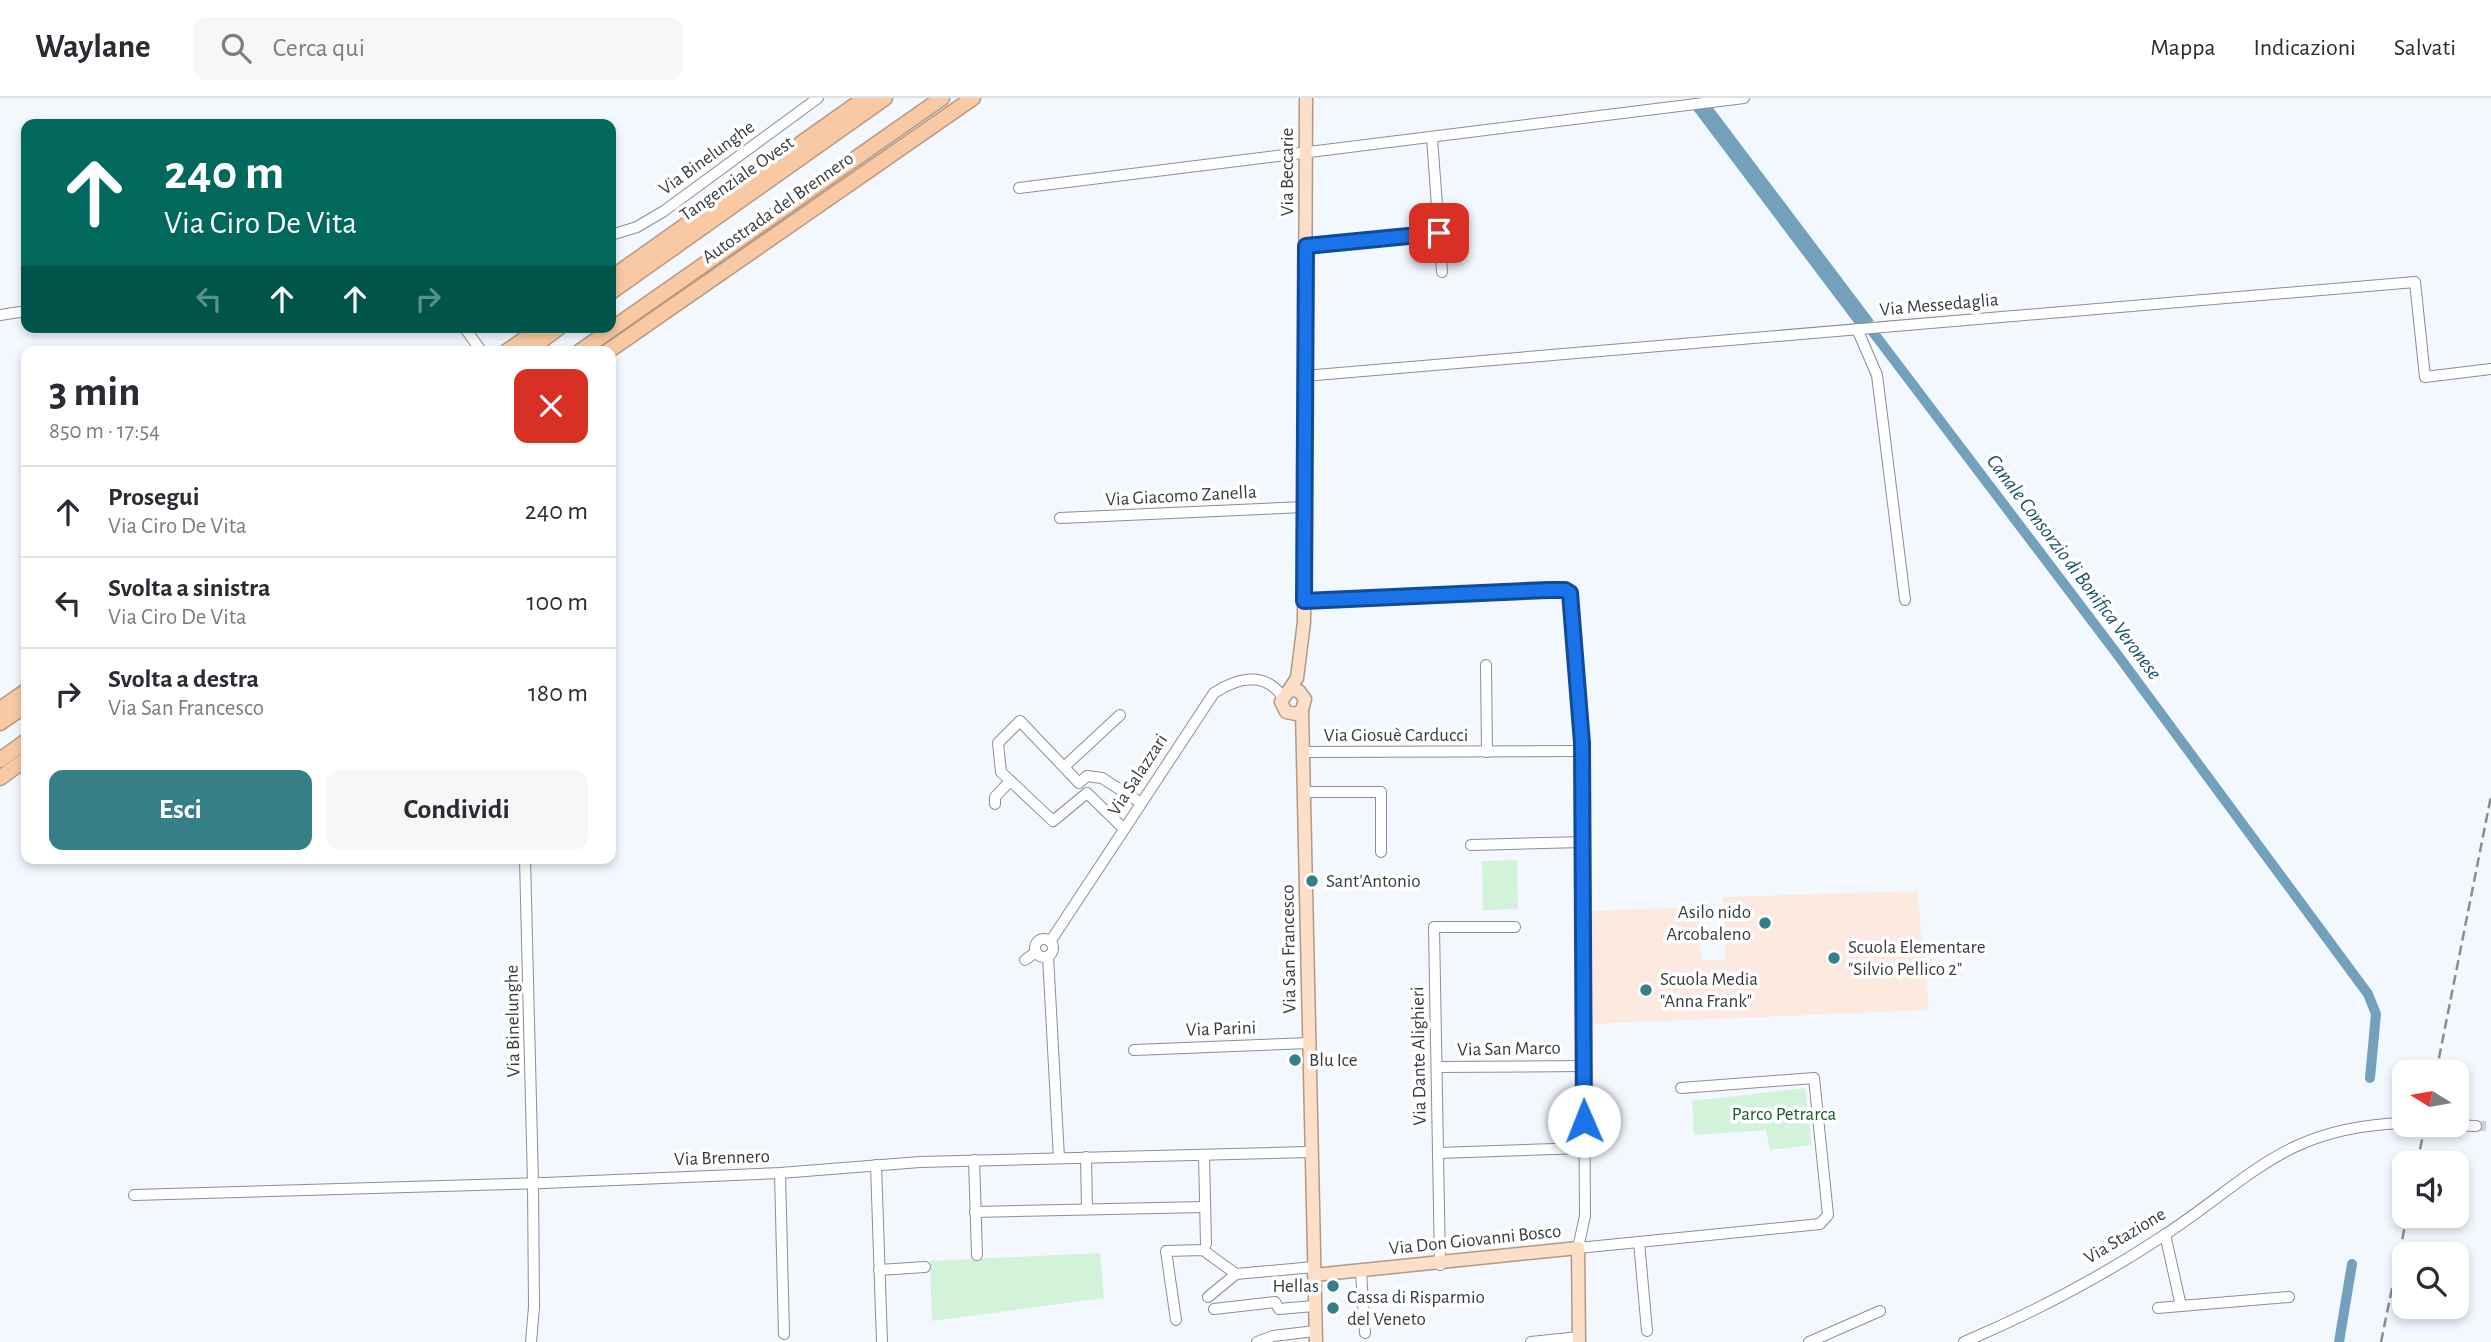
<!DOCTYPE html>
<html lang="it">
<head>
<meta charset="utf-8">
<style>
	:root { --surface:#fff; --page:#f7f7f7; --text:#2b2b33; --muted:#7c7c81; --line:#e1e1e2; --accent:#377f86 }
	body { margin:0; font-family:"Alegreya Sans",sans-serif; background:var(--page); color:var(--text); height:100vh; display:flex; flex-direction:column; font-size:26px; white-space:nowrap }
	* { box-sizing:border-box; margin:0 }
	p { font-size:23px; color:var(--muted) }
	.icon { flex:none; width:38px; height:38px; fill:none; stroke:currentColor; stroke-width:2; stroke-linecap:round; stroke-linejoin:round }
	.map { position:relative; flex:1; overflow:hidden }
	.side { position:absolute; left:21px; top:248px; width:595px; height:518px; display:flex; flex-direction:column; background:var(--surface); border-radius:14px; box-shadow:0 4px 10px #0003 }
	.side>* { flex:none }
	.top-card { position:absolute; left:21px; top:21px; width:595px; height:214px; border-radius:14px; box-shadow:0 4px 10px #0003; background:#00695c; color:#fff; overflow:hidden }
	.needle { width:46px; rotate:281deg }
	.controls { position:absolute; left:2392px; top:962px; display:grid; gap:14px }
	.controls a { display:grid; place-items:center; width:77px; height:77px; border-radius:14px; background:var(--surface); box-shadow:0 4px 10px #0003; font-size:35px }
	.pin { position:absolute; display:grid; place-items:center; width:60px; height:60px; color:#fff; margin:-30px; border-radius:14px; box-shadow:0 4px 10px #0006 }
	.me { position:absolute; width:77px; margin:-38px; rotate:359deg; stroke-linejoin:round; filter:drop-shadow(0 0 5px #0008) }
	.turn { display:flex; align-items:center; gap:24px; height:147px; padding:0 28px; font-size:32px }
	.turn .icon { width:91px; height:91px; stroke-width:2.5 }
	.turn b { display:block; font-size:49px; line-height:60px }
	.lanes { display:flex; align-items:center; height:66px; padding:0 28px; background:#0003; justify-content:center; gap:35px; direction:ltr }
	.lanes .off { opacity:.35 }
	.round { display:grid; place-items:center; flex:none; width:74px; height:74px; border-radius:14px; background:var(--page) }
	.head { display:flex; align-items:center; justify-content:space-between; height:119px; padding:0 28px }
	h1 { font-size:42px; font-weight:700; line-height:52px }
	.cta { display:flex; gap:14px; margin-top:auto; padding:14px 28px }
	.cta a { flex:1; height:80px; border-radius:14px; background:var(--accent); color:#fff; font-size:28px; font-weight:700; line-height:80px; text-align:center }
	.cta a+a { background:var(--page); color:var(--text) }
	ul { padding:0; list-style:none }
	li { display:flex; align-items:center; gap:21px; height:91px; padding:0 28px; border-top:2px solid var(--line) }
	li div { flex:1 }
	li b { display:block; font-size:26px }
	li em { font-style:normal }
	header { display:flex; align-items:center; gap:42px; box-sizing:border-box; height:98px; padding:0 35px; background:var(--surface); border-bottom:2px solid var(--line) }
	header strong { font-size:33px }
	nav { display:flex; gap:38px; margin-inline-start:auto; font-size:24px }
	.search { width:490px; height:63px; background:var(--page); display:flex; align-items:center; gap:18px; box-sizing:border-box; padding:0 24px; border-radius:14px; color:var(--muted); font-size:26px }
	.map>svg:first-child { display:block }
	.education { fill:#fce9e0 }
	.green { fill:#d2f2d9 }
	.water { fill:#73a0ba }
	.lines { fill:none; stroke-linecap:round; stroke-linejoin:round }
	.canal { stroke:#73a0ba; stroke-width:10 }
	.minor-tunnel { stroke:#ced2d8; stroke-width:10; stroke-dasharray:10 5; stroke-linecap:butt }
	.minor-casing { stroke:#898f98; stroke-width:12 }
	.major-casing { stroke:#b69881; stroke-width:15 }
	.highway-casing { stroke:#b69881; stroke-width:17 }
	.minor { stroke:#fff; stroke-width:10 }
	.major { stroke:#fbdfc8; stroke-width:12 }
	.highway { stroke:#f9c9a4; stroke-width:14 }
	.rail { stroke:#898d91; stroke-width:2.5; stroke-dasharray:10 5; stroke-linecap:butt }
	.route-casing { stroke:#114b97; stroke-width:18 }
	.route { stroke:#1a73e8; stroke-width:12 }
	.poi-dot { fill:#377f86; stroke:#fff; stroke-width:2.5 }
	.labels { text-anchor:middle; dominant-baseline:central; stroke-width:7; stroke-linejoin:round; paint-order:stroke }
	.street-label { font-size:19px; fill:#393c3f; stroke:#fff }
	.poi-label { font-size:19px; fill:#393c3f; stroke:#fff; text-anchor:start }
	.park-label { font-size:19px; fill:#1b5930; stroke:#fff }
	.water-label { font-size:21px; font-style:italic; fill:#16506b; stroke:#fff }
</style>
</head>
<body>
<header>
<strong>Waylane</strong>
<div class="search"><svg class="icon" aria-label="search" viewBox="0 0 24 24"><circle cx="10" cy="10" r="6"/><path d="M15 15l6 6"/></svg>Cerca qui</div>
<nav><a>Mappa</a><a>Indicazioni</a><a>Salvati</a></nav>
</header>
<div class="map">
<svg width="2491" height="1244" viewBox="0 0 2491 1244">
	<rect width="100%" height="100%" fill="#f3f8fe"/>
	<polygon class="education" points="1917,793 1929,912 1590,926 1591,813 1699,809 1701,863 1726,861 1723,799"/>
	<g class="green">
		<polygon points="1517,762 1518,811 1483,812 1482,763"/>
		<polygon points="1805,990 1812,1047 1770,1052 1766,1032 1694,1037 1692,1003"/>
		<polygon points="1100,1155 1104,1200 932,1223 930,1163"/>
	</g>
	<polygon class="water" points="1711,7 1874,223 1855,226 1692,10"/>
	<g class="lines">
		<g class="canal">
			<polyline points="1857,213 2114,552 2368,896 2376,916 2370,980"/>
			<polyline points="2339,1244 2352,1166"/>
		</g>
		<polyline class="minor-tunnel" points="2476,1028 2491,1028"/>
		<defs>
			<g id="minor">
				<polyline points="1019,90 1744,0"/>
				<polyline points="1439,135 1442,174"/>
				<polyline points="611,137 637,129 664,113 818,0"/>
				<polyline points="1306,148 1439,135 1432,40"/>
				<polyline points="0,217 26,213"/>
				<polyline points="464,229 482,254"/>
				<polyline points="1857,231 1877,277 1905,502"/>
				<polyline points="1304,278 2415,184 2425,279 2491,271"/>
				<polyline points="1060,420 1304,409"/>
				<polyline points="1304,503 1548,492 1565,492 1570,495 1582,645 1585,1118 1578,1150 1820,1126 1828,1117 1814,980 1681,990"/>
				<polyline points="1486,567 1487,654"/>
				<polyline points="1305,654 1581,653"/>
				<polyline points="1064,669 1120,617"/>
				<polyline points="1305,694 1381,694 1381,754"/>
				<polyline points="995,706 995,699 1010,683"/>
				<polyline points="1124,731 1087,695 1053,723 1001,674 998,645 1020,623 1079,685 1087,678 1102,680 1141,705"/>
				<polyline points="1471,747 1583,744"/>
				<polyline points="525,761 533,1085 534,1209 531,1244"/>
				<circle cx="1044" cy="850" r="9"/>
				<path d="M 1050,844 L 1214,595 C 1237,580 1264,573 1282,598"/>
				<polyline points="1048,858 1059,1060"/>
				<polyline points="1025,862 1036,854"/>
				<polyline points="1134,952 1309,945"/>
				<polyline points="1437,969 1583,968"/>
				<polyline points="2449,1027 2476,1028"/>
				<polyline points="1438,1055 1585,1050"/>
				<polyline points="1204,1057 1206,1146"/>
				<polyline points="1086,1059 1087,1111"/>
				<polyline points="974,1062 977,1157"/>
				<polyline points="876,1067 882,1244"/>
				<polyline points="780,1075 784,1236"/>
				<polyline points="134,1097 544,1085 780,1075 920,1064 1310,1054"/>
				<polyline points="975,1114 1205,1109"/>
				<polyline points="2165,1136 2181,1208 2289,1199"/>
				<polyline points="1639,1144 1647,1233"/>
				<polyline points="1440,1167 1434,829 1515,829"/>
				<polyline points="879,1172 925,1169"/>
				<polyline points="1361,1174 1365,1235"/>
				<polyline points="1208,1199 1236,1176"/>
				<polyline points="2158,1210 2181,1208"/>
				<polyline points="1214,1211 1275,1204 1279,1211 1314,1208"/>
				<polyline points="1176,1222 1166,1153 1203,1152 1236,1176 1314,1169"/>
				<polyline points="1257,1244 1273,1238 1315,1233"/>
				<polyline points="1531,1244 1579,1239"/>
				<polyline points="1809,1244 1880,1213"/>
				<path d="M 1964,1244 C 2032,1215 2101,1179 2163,1138 C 2254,1078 2285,1029 2404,1025"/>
			</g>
			<g id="major">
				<polyline points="1290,592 1299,593 1305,601 1302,612 1296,616 1286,614 1281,604 1297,580 1304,524 1306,0"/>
				<polyline points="1302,612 1316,1244"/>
				<polyline points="1314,1177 1578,1150 1579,1244"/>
			</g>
			<g id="highway">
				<polyline points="611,180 865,0"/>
				<polyline points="611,194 885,0"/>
				<polyline points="506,254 541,229"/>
				<polyline points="526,254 560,229"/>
				<polyline points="579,254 942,0"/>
				<polyline points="607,254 973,0"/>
				<polyline points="0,611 26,593"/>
				<polyline points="0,625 26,607"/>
				<polyline points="0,662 26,643"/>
				<polyline points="0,680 26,661"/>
			</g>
		</defs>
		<use href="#minor" class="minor-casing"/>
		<use href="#major" class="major-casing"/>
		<use href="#highway" class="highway-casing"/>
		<use href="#minor" class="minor"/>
		<use href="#major" class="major"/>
		<use href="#highway" class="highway"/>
		<g class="rail">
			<polyline points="2436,975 2491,698"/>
			<polyline points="2417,1066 2425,1027"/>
			<polyline points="2381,1244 2407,1118"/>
		</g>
	</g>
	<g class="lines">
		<defs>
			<polyline id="route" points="1439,135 1306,148 1304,503 1548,492 1565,492 1570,495 1582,645 1584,1023"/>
		</defs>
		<use href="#route" class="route-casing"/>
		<use href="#route" class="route"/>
	</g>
	<g class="poi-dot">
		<circle cx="1312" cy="783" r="7"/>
		<circle cx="1765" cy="825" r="7"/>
		<circle cx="1834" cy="860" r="7"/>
		<circle cx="1646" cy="892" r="7"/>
		<circle cx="1295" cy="962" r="7"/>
		<circle cx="1333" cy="1188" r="7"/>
		<circle cx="1333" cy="1210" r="7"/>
	</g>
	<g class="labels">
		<g class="street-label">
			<text transform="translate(707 60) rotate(-36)">Via Binelunghe</text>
			<text transform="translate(1287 74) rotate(-90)">Via Beccarie</text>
			<text transform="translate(737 81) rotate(-35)">Tangenziale Ovest</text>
			<text transform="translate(778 110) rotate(-35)">Autostrada del Brennero</text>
			<text transform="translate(1939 207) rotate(-5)">Via Messedaglia</text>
			<text transform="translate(1181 398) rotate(-3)">Via Giacomo Zanella</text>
			<text x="1396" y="637">Via Giosuè Carducci</text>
			<text transform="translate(1138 677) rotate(-57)">Via Salazzari</text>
			<text transform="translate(1289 851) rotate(-91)">Via San Francesco</text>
			<text transform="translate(513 923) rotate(-91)">Via Binelunghe</text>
			<text transform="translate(1221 931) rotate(-2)">Via Parini</text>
			<text transform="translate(1509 951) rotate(-1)">Via San Marco</text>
			<text transform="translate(1419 958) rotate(-91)">Via Dante Alighieri</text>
			<text transform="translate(722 1060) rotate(-2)">Via Brennero</text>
			<text transform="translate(2125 1138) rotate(-31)">Via Stazione</text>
			<text transform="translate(1475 1142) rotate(-6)">Via Don Giovanni Bosco</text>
		</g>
		<g class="poi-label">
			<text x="1326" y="783">Sant'Antonio</text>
			<text x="1751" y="814" text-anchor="end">Asilo nido<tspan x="1751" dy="22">Arcobaleno</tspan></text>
			<text x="1848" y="849">Scuola Elementare<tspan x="1848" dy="22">"Silvio Pellico 2"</tspan></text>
			<text x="1660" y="881">Scuola Media<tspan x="1660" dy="22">"Anna Frank"</tspan></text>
			<text x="1309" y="962">Blu Ice</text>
			<text x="1319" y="1188" text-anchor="end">Hellas</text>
			<text x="1347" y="1199">Cassa di Risparmio<tspan x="1347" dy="22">del Veneto</tspan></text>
		</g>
		<g class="park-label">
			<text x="1784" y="1016">Parco Petrarca</text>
		</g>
		<g class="water-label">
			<text transform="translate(2074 469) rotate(53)">Canale Consorzio di Bonifica Veronese</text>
		</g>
	</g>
</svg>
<div class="controls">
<a><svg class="needle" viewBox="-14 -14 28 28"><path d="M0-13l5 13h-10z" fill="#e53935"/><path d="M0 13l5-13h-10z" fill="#7c7c81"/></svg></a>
<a><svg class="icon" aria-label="sound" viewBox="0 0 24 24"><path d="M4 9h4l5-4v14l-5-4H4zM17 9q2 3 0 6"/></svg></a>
<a><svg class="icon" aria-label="search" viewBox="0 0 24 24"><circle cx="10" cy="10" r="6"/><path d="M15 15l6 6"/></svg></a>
</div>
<div class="pin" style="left:1439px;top:135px;background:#d93025"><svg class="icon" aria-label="arrive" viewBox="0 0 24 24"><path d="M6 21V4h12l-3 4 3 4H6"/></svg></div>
<svg class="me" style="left:1584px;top:1023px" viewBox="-20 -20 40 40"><circle r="19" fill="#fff"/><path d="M0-13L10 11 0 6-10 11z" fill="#1a73e8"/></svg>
<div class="top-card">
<div class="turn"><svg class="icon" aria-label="ahead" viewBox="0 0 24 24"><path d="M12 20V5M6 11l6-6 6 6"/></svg><div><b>240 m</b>Via Ciro De Vita</div></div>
<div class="lanes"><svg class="icon off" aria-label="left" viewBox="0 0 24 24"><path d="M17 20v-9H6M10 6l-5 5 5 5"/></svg><svg class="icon" aria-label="ahead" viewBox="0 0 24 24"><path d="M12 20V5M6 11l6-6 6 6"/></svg><svg class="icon" aria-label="ahead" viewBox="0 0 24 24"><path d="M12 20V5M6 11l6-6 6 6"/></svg><svg class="icon off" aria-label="right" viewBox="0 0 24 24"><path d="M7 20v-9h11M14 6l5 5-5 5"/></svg></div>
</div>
<section class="side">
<div class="head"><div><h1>3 min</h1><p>850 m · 17:54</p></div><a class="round" style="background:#d93025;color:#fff"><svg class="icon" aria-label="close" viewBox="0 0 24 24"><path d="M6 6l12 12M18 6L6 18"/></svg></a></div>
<ul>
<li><svg class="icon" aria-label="ahead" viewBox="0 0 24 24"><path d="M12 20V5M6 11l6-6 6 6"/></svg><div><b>Prosegui</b><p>Via Ciro De Vita</p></div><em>240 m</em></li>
<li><svg class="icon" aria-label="left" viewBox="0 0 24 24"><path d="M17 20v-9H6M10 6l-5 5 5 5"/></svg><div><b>Svolta a sinistra</b><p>Via Ciro De Vita</p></div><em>100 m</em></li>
<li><svg class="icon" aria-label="right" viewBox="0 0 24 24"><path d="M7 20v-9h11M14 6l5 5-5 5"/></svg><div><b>Svolta a destra</b><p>Via San Francesco</p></div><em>180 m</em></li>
</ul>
<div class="cta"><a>Esci</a><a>Condividi</a></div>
</section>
</div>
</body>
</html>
